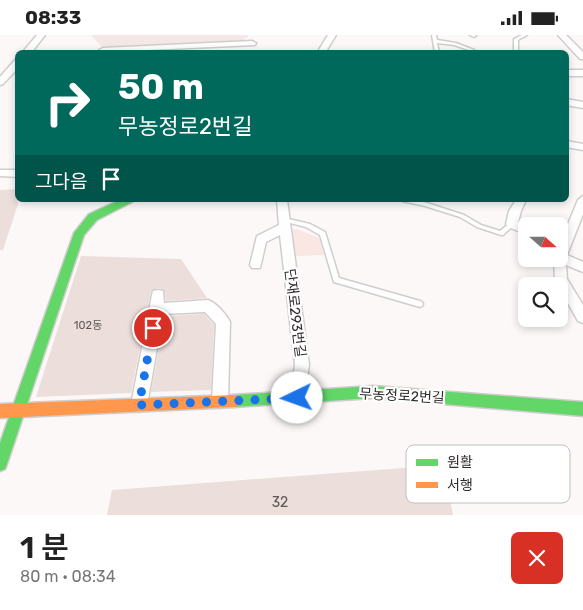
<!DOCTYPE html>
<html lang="ko">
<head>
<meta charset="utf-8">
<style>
	:root { --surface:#fff; --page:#f2f2f2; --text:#222; --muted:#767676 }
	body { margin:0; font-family:Rubik,"Noto Sans KR",sans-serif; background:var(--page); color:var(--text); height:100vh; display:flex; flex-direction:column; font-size:19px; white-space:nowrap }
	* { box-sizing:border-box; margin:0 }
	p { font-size:16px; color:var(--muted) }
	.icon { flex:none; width:28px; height:28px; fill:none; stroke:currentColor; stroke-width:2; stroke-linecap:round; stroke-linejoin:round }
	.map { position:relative; height:480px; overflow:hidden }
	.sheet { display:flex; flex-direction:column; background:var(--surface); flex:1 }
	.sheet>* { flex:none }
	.hud { position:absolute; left:15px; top:15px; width:554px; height:152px; border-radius:8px; box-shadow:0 2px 8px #0003; background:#00695c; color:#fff; overflow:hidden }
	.needle { width:32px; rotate:111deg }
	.fabs { position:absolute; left:518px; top:182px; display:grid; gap:10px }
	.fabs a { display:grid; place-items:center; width:50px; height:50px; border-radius:8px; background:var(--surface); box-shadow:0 2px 8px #0003; font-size:25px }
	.pin { position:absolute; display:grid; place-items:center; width:42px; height:42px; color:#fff; margin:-21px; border:2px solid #fff; border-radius:50%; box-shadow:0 1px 5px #0007 }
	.me { position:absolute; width:55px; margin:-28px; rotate:267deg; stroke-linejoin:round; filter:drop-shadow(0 0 4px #0008) }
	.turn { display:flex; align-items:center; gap:18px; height:105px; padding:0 20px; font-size:22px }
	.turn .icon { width:65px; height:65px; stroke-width:2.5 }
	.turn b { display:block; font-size:35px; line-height:42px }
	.then { display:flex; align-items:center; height:48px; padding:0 20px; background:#0003; gap:10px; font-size:19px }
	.round { display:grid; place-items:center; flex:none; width:52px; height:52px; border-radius:8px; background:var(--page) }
	.summary { display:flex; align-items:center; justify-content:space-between; height:85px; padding:0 20px }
	h1 { font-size:30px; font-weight:600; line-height:38px }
	.status { display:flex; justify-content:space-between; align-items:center; height:35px; padding:0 25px; background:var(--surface); direction:ltr }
	.status svg { height:14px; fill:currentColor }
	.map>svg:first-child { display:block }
	.built { fill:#f4e8e6 }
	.green { fill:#fae6e3 }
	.building { fill:#ecdedb }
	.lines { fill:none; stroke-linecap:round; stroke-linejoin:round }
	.lane-casing { stroke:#d0cdcd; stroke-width:3 }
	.street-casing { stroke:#d0cdcd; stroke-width:3 }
	.fast-casing { stroke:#d0cdcd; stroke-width:3 }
	.slow-casing { stroke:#d0cdcd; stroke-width:3 }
	.lane { fill:#fffefe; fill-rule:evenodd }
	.street { fill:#fffefe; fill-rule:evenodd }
	.fast { fill:#63d668; fill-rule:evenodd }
	.slow { fill:#ff974d; fill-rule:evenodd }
	.route { stroke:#1a73e8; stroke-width:9; stroke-dasharray:0 16.2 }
	.labels { text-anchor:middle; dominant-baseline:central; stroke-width:4.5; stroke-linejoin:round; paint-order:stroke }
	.number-label { font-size:11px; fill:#5e5857 }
	.street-label { font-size:14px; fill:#2f2c2b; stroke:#fff }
	.near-number-label { font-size:14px; fill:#5e5857 }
	.key { fill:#fff; stroke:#c1c0bf; stroke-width:1 }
	.key-label { font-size:14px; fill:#2f2c2b }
</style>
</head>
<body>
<div class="status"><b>08:33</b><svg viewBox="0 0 49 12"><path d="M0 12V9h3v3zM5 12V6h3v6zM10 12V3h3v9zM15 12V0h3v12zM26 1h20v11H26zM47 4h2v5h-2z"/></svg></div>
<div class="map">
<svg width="583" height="480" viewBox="0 0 583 480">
	<rect width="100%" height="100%" fill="#fdf8f8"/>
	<polygon class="built" points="91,0 248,0 248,2 241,6 102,12"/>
	<polygon class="green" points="297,194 319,203 324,220 295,221 288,195"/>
	<g class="building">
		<polygon points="18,154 18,169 3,215 0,215 0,155"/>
		<polygon points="81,221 181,224 207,263 166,266 164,255 158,253 151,256 131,358 36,362"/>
		<polygon points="204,279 214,290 211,355 151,357 165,281"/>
		<polygon points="443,430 453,480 107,480 112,455"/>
	</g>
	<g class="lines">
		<defs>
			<g id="lane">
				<polygon points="432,0 436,0 437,5 456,8 474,15 472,16 454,10 437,8 439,18 435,18"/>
				<polygon points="470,0 475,0 476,1 474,2"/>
				<polygon points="522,0 527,0 518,5 518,18 514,18 514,4"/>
				<polygon points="401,165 414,165 427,168 464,180 481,190 500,196 510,188 514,188 515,189 503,200 501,200 477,192 460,182 425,171 402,166"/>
				<polygon points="284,183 310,189 325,197 339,243 420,266 422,267 423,269 422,271 420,272 334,247 320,200 306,192 282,186 281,185 282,184"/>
			</g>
			<g id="street">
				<polygon points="37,0 45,0 31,18 22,18"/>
				<polygon points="328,0 336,0 325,18 317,18"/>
				<polygon points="558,0 566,0 583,17 583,24 580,24"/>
				<polygon points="252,6 256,8 255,10 103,17 99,15 103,13"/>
				<polygon points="15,25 18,25 18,33 3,49 0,50 0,42"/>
				<rect x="566" y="35" width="17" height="6"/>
				<polygon points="566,64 583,67 583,73 566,70"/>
				<polygon points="566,106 583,109 583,115 566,112"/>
				<polygon points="0,135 18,135 18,142 0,141"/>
				<polygon points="583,161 583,179 567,220 583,227 583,237 566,230 567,244 583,270 583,288 578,286 555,245 554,224 559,224 559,211 578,165"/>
				<polygon points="277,165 287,165 309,330 304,363 302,368 297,370 292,368 290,363 295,330 280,200 266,207 260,233 252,233 250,230 257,201 279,190"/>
				<polygon points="516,165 526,165 521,176 518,187 528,191 526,191 526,199 508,192 506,189 509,176"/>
				<path d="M 158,255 L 163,256 L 164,268 L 208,265 C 216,268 226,279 230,287 L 228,366 L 225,371 L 220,373 L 215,371 L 212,366 L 216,289 L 205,277 L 163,279 L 147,370 L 144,375 L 139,377 L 134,375 L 131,370 L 152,260 L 153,256 Z"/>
			</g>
			<g id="fast">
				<polygon points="120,165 134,165 132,167 97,185 84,200 7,429 5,434 0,436 0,408 74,198 89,179"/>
				<polygon points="373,351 583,367 583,381 373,363 234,372 229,371 227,366 229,361 234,360"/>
			</g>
			<polygon id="slow" points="234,360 239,361 241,366 239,371 234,372 0,383 0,369"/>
		</defs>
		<use href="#lane" class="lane-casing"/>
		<use href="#street" class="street-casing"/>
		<use href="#fast" class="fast-casing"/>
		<use href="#slow" class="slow-casing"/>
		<use href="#lane" class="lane"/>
		<use href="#street" class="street"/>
		<use href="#fast" class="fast"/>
		<use href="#slow" class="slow"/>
	</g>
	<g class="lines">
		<polyline class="route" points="153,293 139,370 297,363"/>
	</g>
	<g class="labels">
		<g class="number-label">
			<text x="88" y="290">102동</text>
		</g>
		<g class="street-label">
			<text transform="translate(295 278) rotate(83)">단재로293번길</text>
			<text transform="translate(402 361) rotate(3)">무농정로2번길</text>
		</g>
		<g class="near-number-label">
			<text x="280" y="467">32</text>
		</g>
	</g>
	<rect x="406" y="410" width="164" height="58" rx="8" class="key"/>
	<rect x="416" y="424" width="22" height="7" fill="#63d668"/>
	<rect x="416" y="447" width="22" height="6" fill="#ff974d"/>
	<g class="key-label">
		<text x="447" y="432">원활</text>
		<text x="447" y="455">서행</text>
	</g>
</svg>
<div class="fabs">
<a><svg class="needle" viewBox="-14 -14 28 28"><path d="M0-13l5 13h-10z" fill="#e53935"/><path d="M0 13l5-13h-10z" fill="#767676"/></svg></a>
<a><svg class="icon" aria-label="search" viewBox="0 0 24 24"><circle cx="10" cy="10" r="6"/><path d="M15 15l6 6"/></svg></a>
</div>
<div class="pin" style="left:153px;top:293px;background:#d93025"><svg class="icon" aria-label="arrive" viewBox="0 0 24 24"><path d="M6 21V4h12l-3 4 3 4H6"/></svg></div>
<svg class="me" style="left:297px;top:363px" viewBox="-20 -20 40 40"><circle r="19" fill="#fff"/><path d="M0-13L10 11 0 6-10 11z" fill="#1a73e8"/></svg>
<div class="hud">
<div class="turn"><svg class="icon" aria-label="right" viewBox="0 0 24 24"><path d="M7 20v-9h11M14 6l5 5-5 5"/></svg><div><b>50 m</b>무농정로2번길</div></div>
<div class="then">그다음<svg class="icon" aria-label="arrive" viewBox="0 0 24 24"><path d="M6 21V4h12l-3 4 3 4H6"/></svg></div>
</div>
</div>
<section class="sheet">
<div class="summary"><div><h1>1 분</h1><p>80 m · 08:34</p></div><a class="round" style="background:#d93025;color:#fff"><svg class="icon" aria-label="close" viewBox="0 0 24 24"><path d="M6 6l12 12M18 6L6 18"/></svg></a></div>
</section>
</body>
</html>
